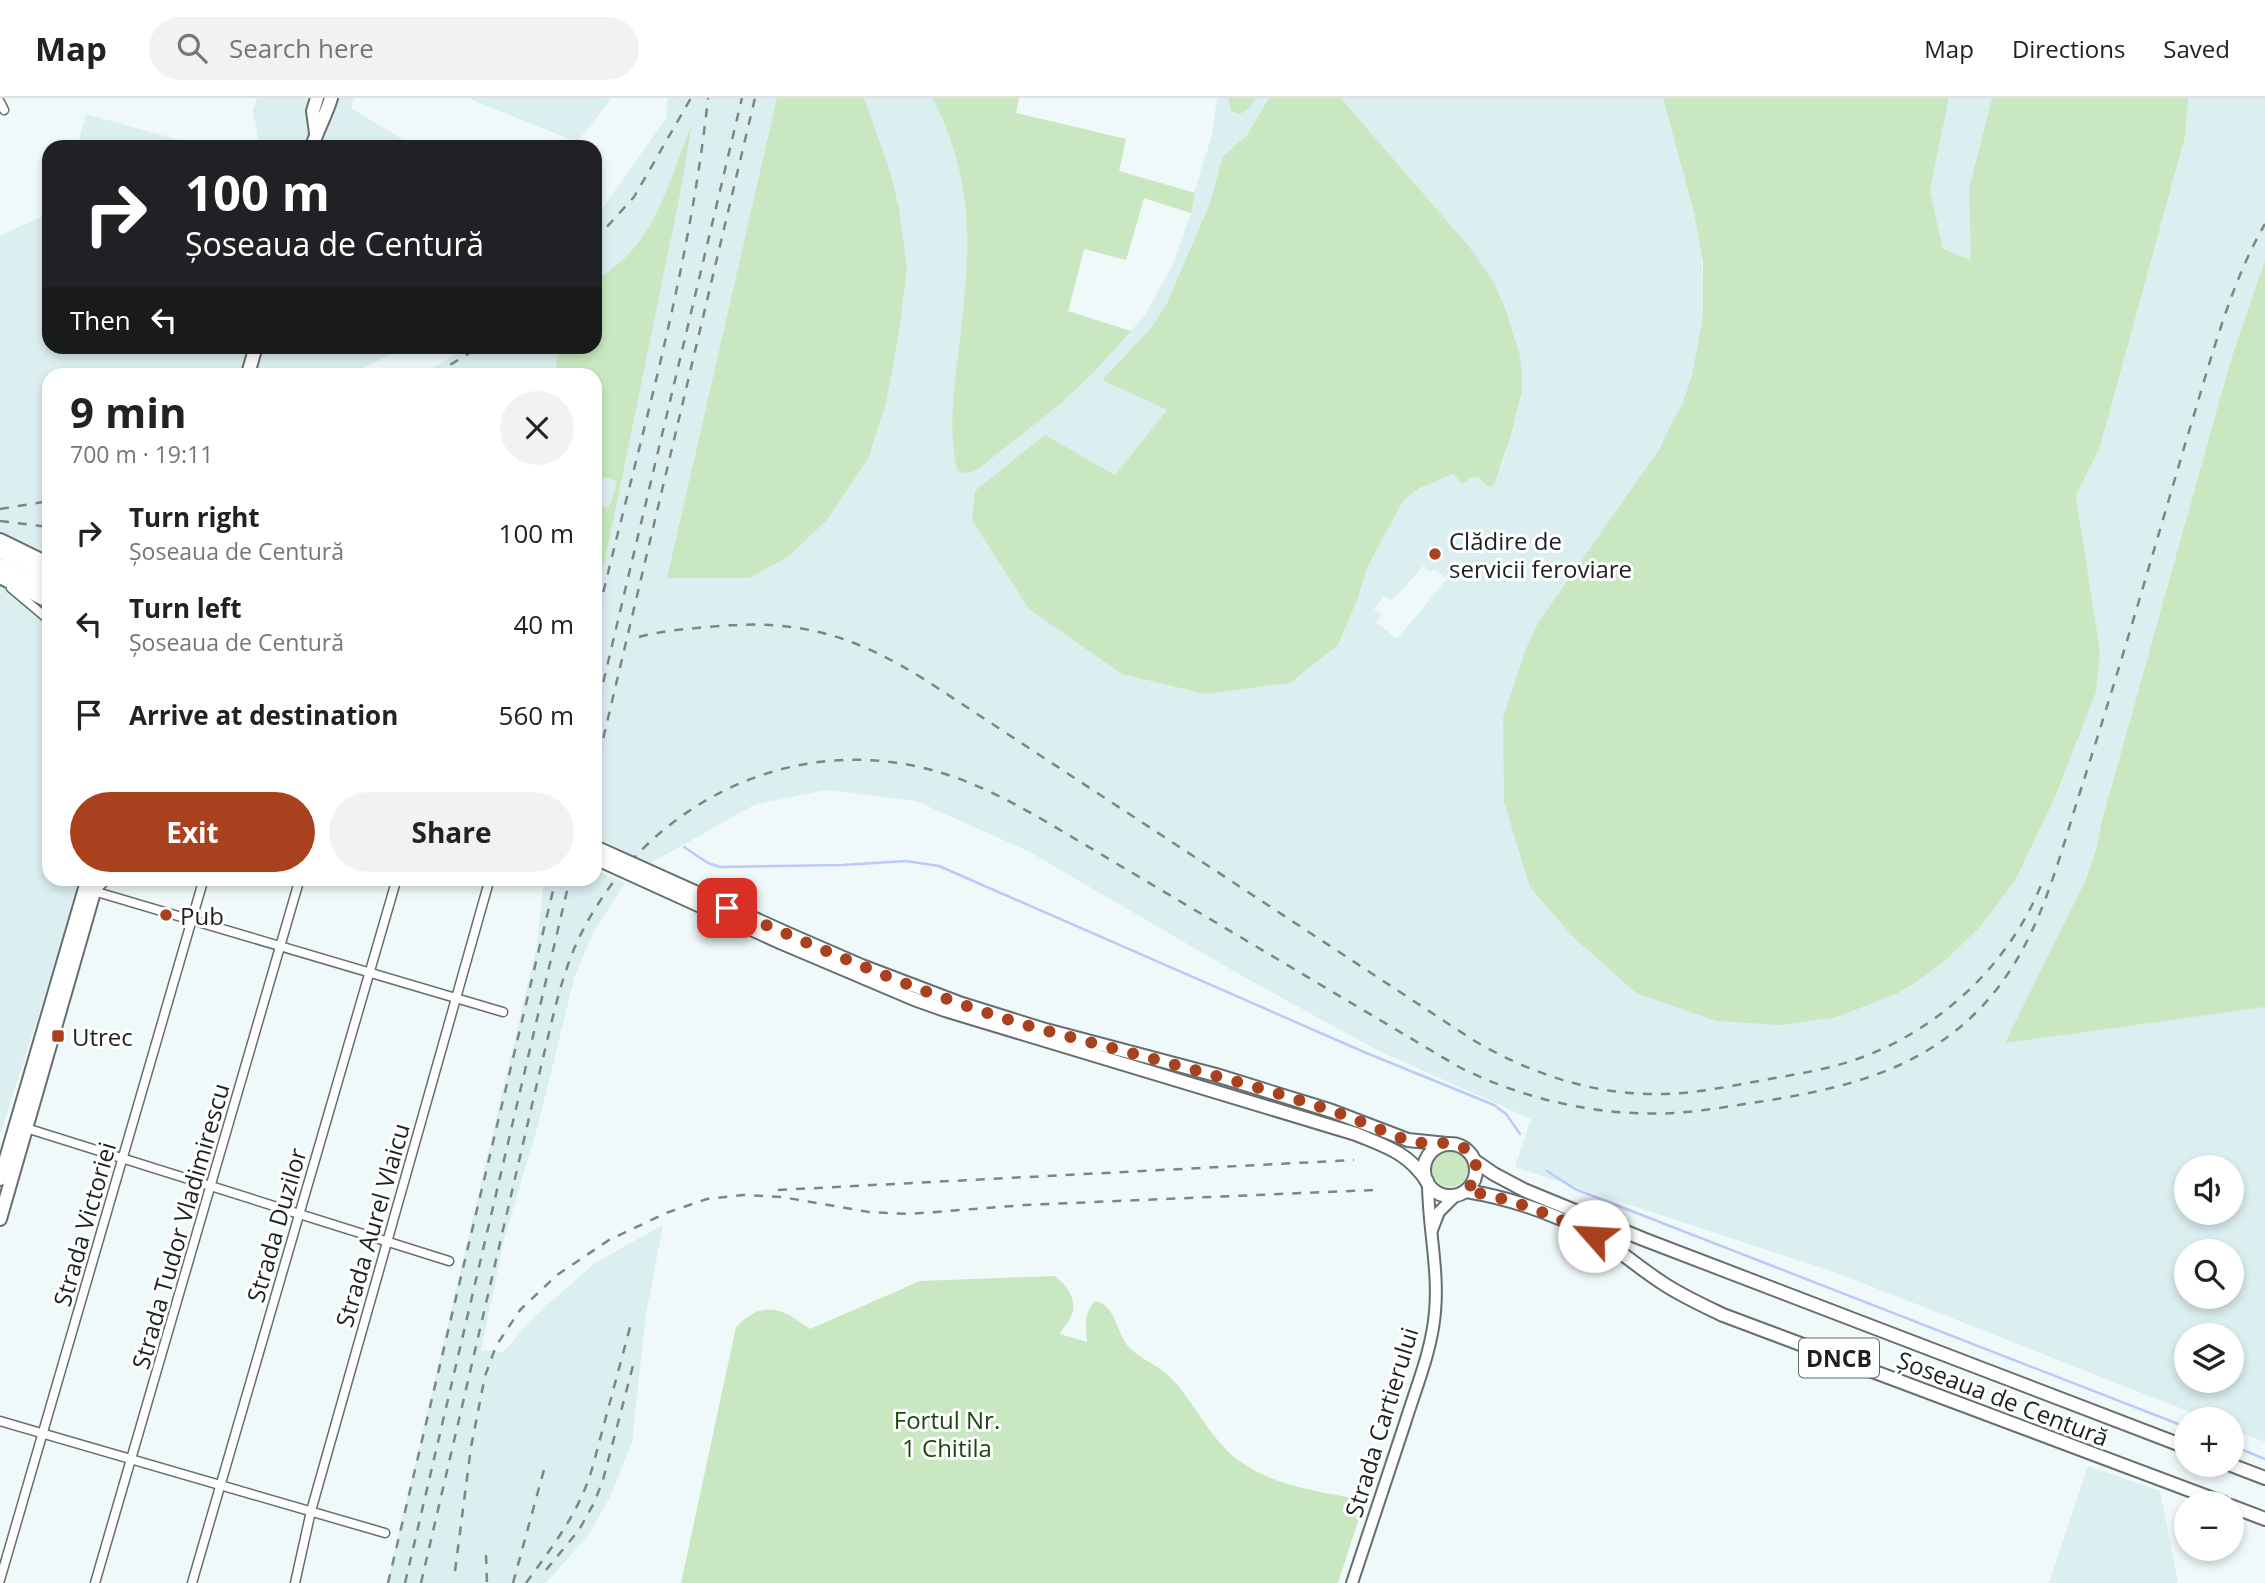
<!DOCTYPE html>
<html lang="en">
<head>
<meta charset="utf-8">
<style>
	:root { --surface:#fff; --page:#f2f2f2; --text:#222; --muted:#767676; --line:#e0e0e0; --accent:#a9411f }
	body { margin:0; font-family:"Open Sans",sans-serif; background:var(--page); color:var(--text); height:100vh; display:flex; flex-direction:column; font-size:26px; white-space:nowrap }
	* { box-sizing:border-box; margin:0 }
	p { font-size:23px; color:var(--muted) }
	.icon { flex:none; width:38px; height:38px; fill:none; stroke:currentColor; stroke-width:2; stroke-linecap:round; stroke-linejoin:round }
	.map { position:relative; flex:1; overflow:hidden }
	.drawer { position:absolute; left:42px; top:270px; width:560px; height:518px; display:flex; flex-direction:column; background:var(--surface); border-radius:21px; box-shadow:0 4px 10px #0003 }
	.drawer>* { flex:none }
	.banner { position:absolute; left:42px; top:42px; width:560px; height:214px; border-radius:21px; box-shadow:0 4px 10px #0003; background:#202124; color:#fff; overflow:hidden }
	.buttons { position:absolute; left:2174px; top:1057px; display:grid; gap:14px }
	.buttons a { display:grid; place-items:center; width:70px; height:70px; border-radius:50%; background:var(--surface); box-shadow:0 4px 10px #0003; font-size:35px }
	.pin { position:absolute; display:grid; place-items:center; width:60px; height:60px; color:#fff; margin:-30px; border-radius:14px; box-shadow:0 4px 10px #0006 }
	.me { position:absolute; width:77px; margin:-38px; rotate:296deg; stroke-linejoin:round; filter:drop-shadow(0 0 5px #0008) }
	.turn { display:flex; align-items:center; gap:24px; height:147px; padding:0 28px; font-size:32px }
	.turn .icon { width:91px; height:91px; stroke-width:2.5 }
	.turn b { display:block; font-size:49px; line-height:60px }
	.then { display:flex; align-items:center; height:66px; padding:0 28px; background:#0003; gap:14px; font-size:26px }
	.round { display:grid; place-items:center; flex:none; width:74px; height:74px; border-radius:37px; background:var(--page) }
	.summary { display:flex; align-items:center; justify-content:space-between; height:119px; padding:0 28px }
	h1 { font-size:42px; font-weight:700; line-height:52px }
	.action { display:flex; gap:14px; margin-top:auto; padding:14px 28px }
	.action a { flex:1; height:80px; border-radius:42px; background:var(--accent); color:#fff; font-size:28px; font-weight:700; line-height:80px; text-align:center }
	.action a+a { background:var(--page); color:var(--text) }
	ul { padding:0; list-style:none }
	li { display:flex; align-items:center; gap:21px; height:91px; padding:0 28px }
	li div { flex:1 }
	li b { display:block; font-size:26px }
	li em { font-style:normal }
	header { display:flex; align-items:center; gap:42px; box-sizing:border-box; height:98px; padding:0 35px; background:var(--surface); border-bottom:2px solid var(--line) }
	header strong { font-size:33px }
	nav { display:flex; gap:38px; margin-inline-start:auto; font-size:24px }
	.search { width:490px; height:63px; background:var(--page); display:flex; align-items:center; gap:18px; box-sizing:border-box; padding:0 24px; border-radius:38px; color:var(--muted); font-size:26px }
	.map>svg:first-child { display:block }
	.built { fill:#dbeef0; fill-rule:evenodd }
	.green { fill:#c9e8c1 }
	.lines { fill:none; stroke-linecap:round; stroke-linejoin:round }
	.stream { stroke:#bcc9fb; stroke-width:2.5 }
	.street-casing { stroke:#666e6f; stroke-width:11 }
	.secondary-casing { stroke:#666e6f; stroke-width:14 }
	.primary-casing { stroke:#666e6f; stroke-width:16 }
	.street { stroke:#fff; stroke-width:8 }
	.secondary { stroke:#fff; stroke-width:10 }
	.primary { stroke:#fff; stroke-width:12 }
	.rail { stroke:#7f8586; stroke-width:2.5; stroke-dasharray:9 9; stroke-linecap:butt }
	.primary-bridge-casing { stroke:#666e6f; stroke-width:16; stroke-linecap:butt }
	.primary-bridge { stroke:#fff; stroke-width:12 }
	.route { stroke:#a9411f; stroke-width:12; stroke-dasharray:0 21.6 }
	.poi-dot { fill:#a9411f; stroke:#fff; stroke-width:2.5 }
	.labels { text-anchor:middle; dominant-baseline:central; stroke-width:6; stroke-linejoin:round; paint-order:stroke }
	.shield { fill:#fff; stroke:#626464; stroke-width:2 }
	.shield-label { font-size:23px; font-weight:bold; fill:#1e2122 }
	.poi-label { font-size:24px; fill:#1e2122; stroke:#fff; text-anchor:start }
	.street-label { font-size:24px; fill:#1e2122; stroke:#fff }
	.park-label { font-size:24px; fill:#1c460e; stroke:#fff }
</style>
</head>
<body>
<header>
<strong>Map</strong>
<div class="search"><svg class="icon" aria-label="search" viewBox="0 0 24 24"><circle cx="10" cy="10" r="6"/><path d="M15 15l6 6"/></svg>Search here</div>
<nav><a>Map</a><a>Directions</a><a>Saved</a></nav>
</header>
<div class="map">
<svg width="2265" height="1485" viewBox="0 0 2265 1485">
	<rect width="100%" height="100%" fill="#eff9fa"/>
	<g class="built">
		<polygon points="257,0 354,0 351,10 415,49 258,49 259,45 253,13"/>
		<polygon points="468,0 612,0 577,44"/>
		<path d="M 667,0 L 1019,0 L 1016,15 L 1126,41 L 1119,73 L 1194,95 L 1212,37 L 1217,0 L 1269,0 L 1247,37 L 1223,58 L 1210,105 L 1166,207 L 1151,230 L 1102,282 L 1167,312 L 1115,377 L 1338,547 L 1358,500 L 1366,472 L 1394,417 L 1406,400 L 1427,386 L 1453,376 L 1462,385 L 1472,379 L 1479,380 L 1488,389 L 1502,368 L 1510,341 L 1522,293 L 1522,272 L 1514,236 L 1471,151 L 1341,0 L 1663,0 L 1694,115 L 1700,147 L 1704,189 L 1703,219 L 1698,250 L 1692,277 L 1683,304 L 1670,331 L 1643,377 L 1530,789 L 1574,840 L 1636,895 L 1837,919 L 1898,895 L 1918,883 L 1945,863 L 1980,829 L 2015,783 L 2055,699 L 2100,553 L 2076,398 L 2100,349 L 2185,39 L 2188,0 L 2265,0 L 2265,162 L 2231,261 L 2101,726 L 2097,748 L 2086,781 L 2006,944 L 2265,909 L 2265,1344 L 2231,1331 L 2231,1321 L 2208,1321 L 1840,1176 L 1515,1069 L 1531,1021 L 1377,952 L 1244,879 L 1028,753 L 916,703 L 825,692 L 754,707 L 649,766 L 595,739 L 595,276 L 424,276 L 466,249 L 595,248 L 595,121 L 667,19 ZM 1144,100 L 1191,115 L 1173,166 L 1145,217 L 1131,233 L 1068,214 L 1084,151 L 1126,162 ZM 1423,468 L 1430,474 L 1434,471 L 1447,481 L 1397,541 L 1376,524 L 1381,517 L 1374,511 L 1384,498 L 1392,503 ZM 2186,1069 L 2231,1069 L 2231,1115 L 2186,1115 ZM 2186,1153 L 2231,1153 L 2231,1199 L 2186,1199 ZM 2186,1237 L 2231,1237 L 2231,1283 L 2186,1283 Z"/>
		<polygon points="1949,0 1992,0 1969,90 1972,162 1943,151 1930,92"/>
		<polygon points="86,16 204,49 77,49"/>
		<polygon points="49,115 49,248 405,249 352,276 49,276 49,780 82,781 0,1037 0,138"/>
		<polygon points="595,772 625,785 594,833 575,877 538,1027 505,1138 481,1252 503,1254 536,1217 595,1165 663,1127 646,1216 632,1344 612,1395 589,1436 546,1485 387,1485 537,847 544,781 595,780"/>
		<polygon points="2088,1368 2160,1393 2178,1485 2049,1485"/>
	</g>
	<g class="green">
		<polygon points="777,0 864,0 890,73 899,110 907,170 899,234 886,305 868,361 827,422 789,458 750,480 667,480"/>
		<path d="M 933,0 L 1019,0 L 1016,15 L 1126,41 L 1119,73 L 1195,95 L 1191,115 L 1144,100 L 1126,162 L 1084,151 L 1068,213 L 1131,233 L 1093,275 L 1060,306 L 978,371 C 970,375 965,378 957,372 C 948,333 954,289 959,250 C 970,154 977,90 933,0 Z"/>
		<polygon points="1228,0 1257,0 1246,13 1239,16 1231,13"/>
		<polygon points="1269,0 1341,0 1471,151 1494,185 1505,210 1519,254 1522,272 1522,293 1510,341 1494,387 1488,389 1479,380 1472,379 1462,386 1453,376 1420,390 1406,400 1400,408 1366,472 1358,500 1338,547 1290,585 1206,596 1122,576 1029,511 972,422 975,393 1045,337 1115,377 1167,312 1102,282 1151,230 1166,207 1210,105 1223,58 1247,37"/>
		<polygon points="1663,0 1949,0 1930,92 1943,151 1971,162 1969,90 1992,0 2188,0 2185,39 2100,349 2076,398 2100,553 2096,594 2055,699 2015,783 1980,829 1945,863 1918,883 1898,895 1868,907 1837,919 1782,927 1716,923 1636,895 1574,840 1530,789 1504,704 1503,620 1525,553 1538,525 1658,353 1683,304 1692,277 1703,219 1703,166 1694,115"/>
		<path d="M 692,26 L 679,101 L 608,448 L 595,502 L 595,407 L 609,410 L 617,383 L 595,377 L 595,276 L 555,276 L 559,249 L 595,248 L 595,185 C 608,173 625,162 635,149 C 663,115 675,67 692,26 Z"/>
		<polygon points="2265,162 2265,909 2005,945 2086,781 2097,748 2101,726 2231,261"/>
		<circle cx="1450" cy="1071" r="18"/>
		<path d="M 1054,1178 C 1065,1184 1078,1203 1072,1216 C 1070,1223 1063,1230 1060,1236 L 1087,1244 C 1086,1228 1083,1216 1095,1203 C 1116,1207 1116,1234 1128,1248 C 1139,1261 1156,1266 1168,1277 C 1195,1303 1209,1342 1241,1364 C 1272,1386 1311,1392 1347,1399 L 1358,1406 L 1361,1414 L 1338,1485 L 681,1485 L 736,1229 C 764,1201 782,1210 810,1231 L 920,1183 Z"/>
	</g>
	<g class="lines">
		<g class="stream">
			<polyline points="684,749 708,765 720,769 843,767 906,763 939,768 1364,954 1494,1007 1506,1016 1520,1036"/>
			<polyline points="1547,1073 1575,1091 2186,1329"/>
			<polyline points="2231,1347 2265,1361"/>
		</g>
		<defs>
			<g id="street">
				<polyline points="0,4 4,12"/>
				<polyline points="11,490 49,522"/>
				<polyline points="97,791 108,780"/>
				<polyline points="90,792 503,914"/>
				<polyline points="26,1030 449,1163"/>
				<polyline points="0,1323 385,1435"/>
				<polyline points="0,1482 204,780"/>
				<polyline points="95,1485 300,780"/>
				<polyline points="192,1485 397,780"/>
				<polyline points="295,1485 311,1413 490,780"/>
			</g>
			<g id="secondary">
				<polyline points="1432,1132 1439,1114 1456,1097"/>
				<path d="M 1352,1485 C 1370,1431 1388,1376 1406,1322 C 1417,1287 1432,1251 1435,1214 C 1439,1171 1428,1128 1428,1085"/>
			</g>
			<g id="primary">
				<polyline points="316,35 313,13 317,0"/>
				<path d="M 312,49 C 317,32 326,17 331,0"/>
				<polyline points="248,276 256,248"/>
				<polyline points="0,442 49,466"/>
				<polyline points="0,454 49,478"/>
				<polyline points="0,467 49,491"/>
				<polyline points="0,479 49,504"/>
				<polyline points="786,835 862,868 962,906 1042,931 1216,977 1332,1013 1408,1042 1447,1046"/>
				<path d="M 782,845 L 914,901 L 945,912 L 1356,1036 C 1387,1049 1407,1054 1427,1083"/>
				<circle cx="1450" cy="1072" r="26"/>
				<polyline points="1475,1063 1494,1076 1524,1092 1643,1141 2186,1349"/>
				<polyline points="0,1081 88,780"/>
				<path d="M 1466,1093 C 1510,1100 1555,1116 1594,1137 C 1617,1150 1638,1169 1661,1184 C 1680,1197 1702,1207 1723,1217 L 2224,1405"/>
				<polyline points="0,1121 98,780"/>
				<polyline points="2231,1367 2265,1380"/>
				<polyline points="2231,1408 2265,1421"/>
			</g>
		</defs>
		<use href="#street" class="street-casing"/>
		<use href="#secondary" class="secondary-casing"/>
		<use href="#primary" class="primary-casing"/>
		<use href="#street" class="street"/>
		<use href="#secondary" class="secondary"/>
		<use href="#primary" class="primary"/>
		<g class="rail">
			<polyline points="595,142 634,99 691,0"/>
			<polyline points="435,276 481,248"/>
			<polyline points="0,411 49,403"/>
			<polyline points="0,423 49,429"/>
			<path d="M 595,529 C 636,354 689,180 708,0"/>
			<path d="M 639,539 C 661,533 684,531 708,529 C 797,520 852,536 927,583 L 1473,942 C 1531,976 1596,998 1664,996 C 1698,995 1731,988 1764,982 C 1797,976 1831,971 1863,959 C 1943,929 2013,862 2043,782"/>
			<polyline points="595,619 742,0"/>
			<polyline points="595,675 755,0"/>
			<polyline points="778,1092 1354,1062"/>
			<polyline points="486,1457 487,1485"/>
			<polyline points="546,1472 579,1432 594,1405 603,1382 635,1260"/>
			<polyline points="455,1473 471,1349 485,1278 496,1248 520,1212 557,1177 609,1142 666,1115 707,1101 743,1097 782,1099 869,1114 909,1116 1025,1107 1373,1092"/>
			<polyline points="388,1485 556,780"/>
			<polyline points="405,1485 570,780"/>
			<path d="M 421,1485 L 542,964 C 552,924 560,881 578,842 C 639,714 778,637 919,669 C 965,679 1005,700 1045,723 L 1459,969 C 1525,1002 1601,1019 1675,1015 C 1703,1013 1731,1008 1758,1004 C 1828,993 1897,979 1954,934 C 2033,872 2052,782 2081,691 C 2118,576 2152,459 2186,343 C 2208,273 2228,189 2265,126"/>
			<polyline points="513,1485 545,1368"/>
			<path d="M 526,1485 C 552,1449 579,1415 592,1371 L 632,1222"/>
		</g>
		<defs>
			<g id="primary-bridge">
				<polyline points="595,749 786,835"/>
				<polyline points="595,760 782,845"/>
			</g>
		</defs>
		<use href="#primary-bridge" class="primary-bridge-casing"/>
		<use href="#primary-bridge" class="primary-bridge"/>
	</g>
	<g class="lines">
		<path class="route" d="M 727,810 C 831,855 934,902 1044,932 C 1140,958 1236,981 1330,1012 C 1357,1021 1383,1034 1410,1043 C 1426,1048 1447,1041 1462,1049 C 1481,1058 1479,1080 1466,1093 C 1511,1100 1554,1117 1594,1138"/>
	</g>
	<g class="poi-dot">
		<circle cx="1435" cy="456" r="7"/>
		<circle cx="166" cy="817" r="7"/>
		<rect x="51" y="931" width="14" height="14" rx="3.5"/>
	</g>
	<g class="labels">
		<rect class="shield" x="1799" y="1240.5" width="80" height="39" rx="5"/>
		<g class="shield-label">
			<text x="1839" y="1260">DNCB</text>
		</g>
		<g class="poi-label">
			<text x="1449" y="442">Clădire de<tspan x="1449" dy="28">servicii feroviare</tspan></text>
			<text x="180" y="817">Pub</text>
			<text x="72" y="938">Utrec</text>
		</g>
		<g class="street-label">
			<text transform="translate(84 1126) rotate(-74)">Strada Victoriei</text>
			<text transform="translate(276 1127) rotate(-74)">Strada Duzilor</text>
			<text transform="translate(372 1127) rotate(-74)">Strada Aurel Vlaicu</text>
			<text transform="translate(180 1128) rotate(-74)">Strada Tudor Vladimirescu</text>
			<text transform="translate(2003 1300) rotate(21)">Șoseaua de Centură</text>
			<text transform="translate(1381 1324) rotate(-73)">Strada Cartierului</text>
		</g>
		<g class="park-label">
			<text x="947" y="1321">Fortul Nr.<tspan x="947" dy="28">1 Chitila</tspan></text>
		</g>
	</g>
</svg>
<div class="buttons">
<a><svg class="icon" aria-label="sound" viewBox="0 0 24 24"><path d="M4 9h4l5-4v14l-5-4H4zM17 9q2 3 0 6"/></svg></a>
<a><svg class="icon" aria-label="search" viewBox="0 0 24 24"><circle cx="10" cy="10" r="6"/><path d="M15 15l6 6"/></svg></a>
<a><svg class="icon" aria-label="layers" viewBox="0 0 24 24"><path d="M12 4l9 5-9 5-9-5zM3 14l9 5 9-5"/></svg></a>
<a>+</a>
<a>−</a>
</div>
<div class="pin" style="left:727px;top:810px;background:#d93025"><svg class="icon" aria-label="arrive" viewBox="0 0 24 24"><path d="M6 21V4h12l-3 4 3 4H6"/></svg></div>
<svg class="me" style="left:1594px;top:1138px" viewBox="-20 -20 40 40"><circle r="19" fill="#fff"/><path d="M0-13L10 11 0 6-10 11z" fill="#a9411f"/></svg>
<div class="banner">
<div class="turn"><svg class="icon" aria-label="right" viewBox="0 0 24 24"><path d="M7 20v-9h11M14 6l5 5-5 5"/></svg><div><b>100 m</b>Șoseaua de Centură</div></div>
<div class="then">Then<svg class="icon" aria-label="left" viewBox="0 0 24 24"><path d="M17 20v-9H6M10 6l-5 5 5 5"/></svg></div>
</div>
<section class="drawer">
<div class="summary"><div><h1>9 min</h1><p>700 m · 19:11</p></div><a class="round"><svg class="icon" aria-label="close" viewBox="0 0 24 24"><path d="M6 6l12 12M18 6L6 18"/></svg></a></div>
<ul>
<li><svg class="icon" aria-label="right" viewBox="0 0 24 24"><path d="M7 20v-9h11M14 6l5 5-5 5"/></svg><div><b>Turn right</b><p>Șoseaua de Centură</p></div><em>100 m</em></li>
<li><svg class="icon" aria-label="left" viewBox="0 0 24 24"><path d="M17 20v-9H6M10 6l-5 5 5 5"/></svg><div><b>Turn left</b><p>Șoseaua de Centură</p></div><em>40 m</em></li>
<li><svg class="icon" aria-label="arrive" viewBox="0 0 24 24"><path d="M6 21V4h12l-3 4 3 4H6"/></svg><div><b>Arrive at destination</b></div><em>560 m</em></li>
</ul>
<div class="action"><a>Exit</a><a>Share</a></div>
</section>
</div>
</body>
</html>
